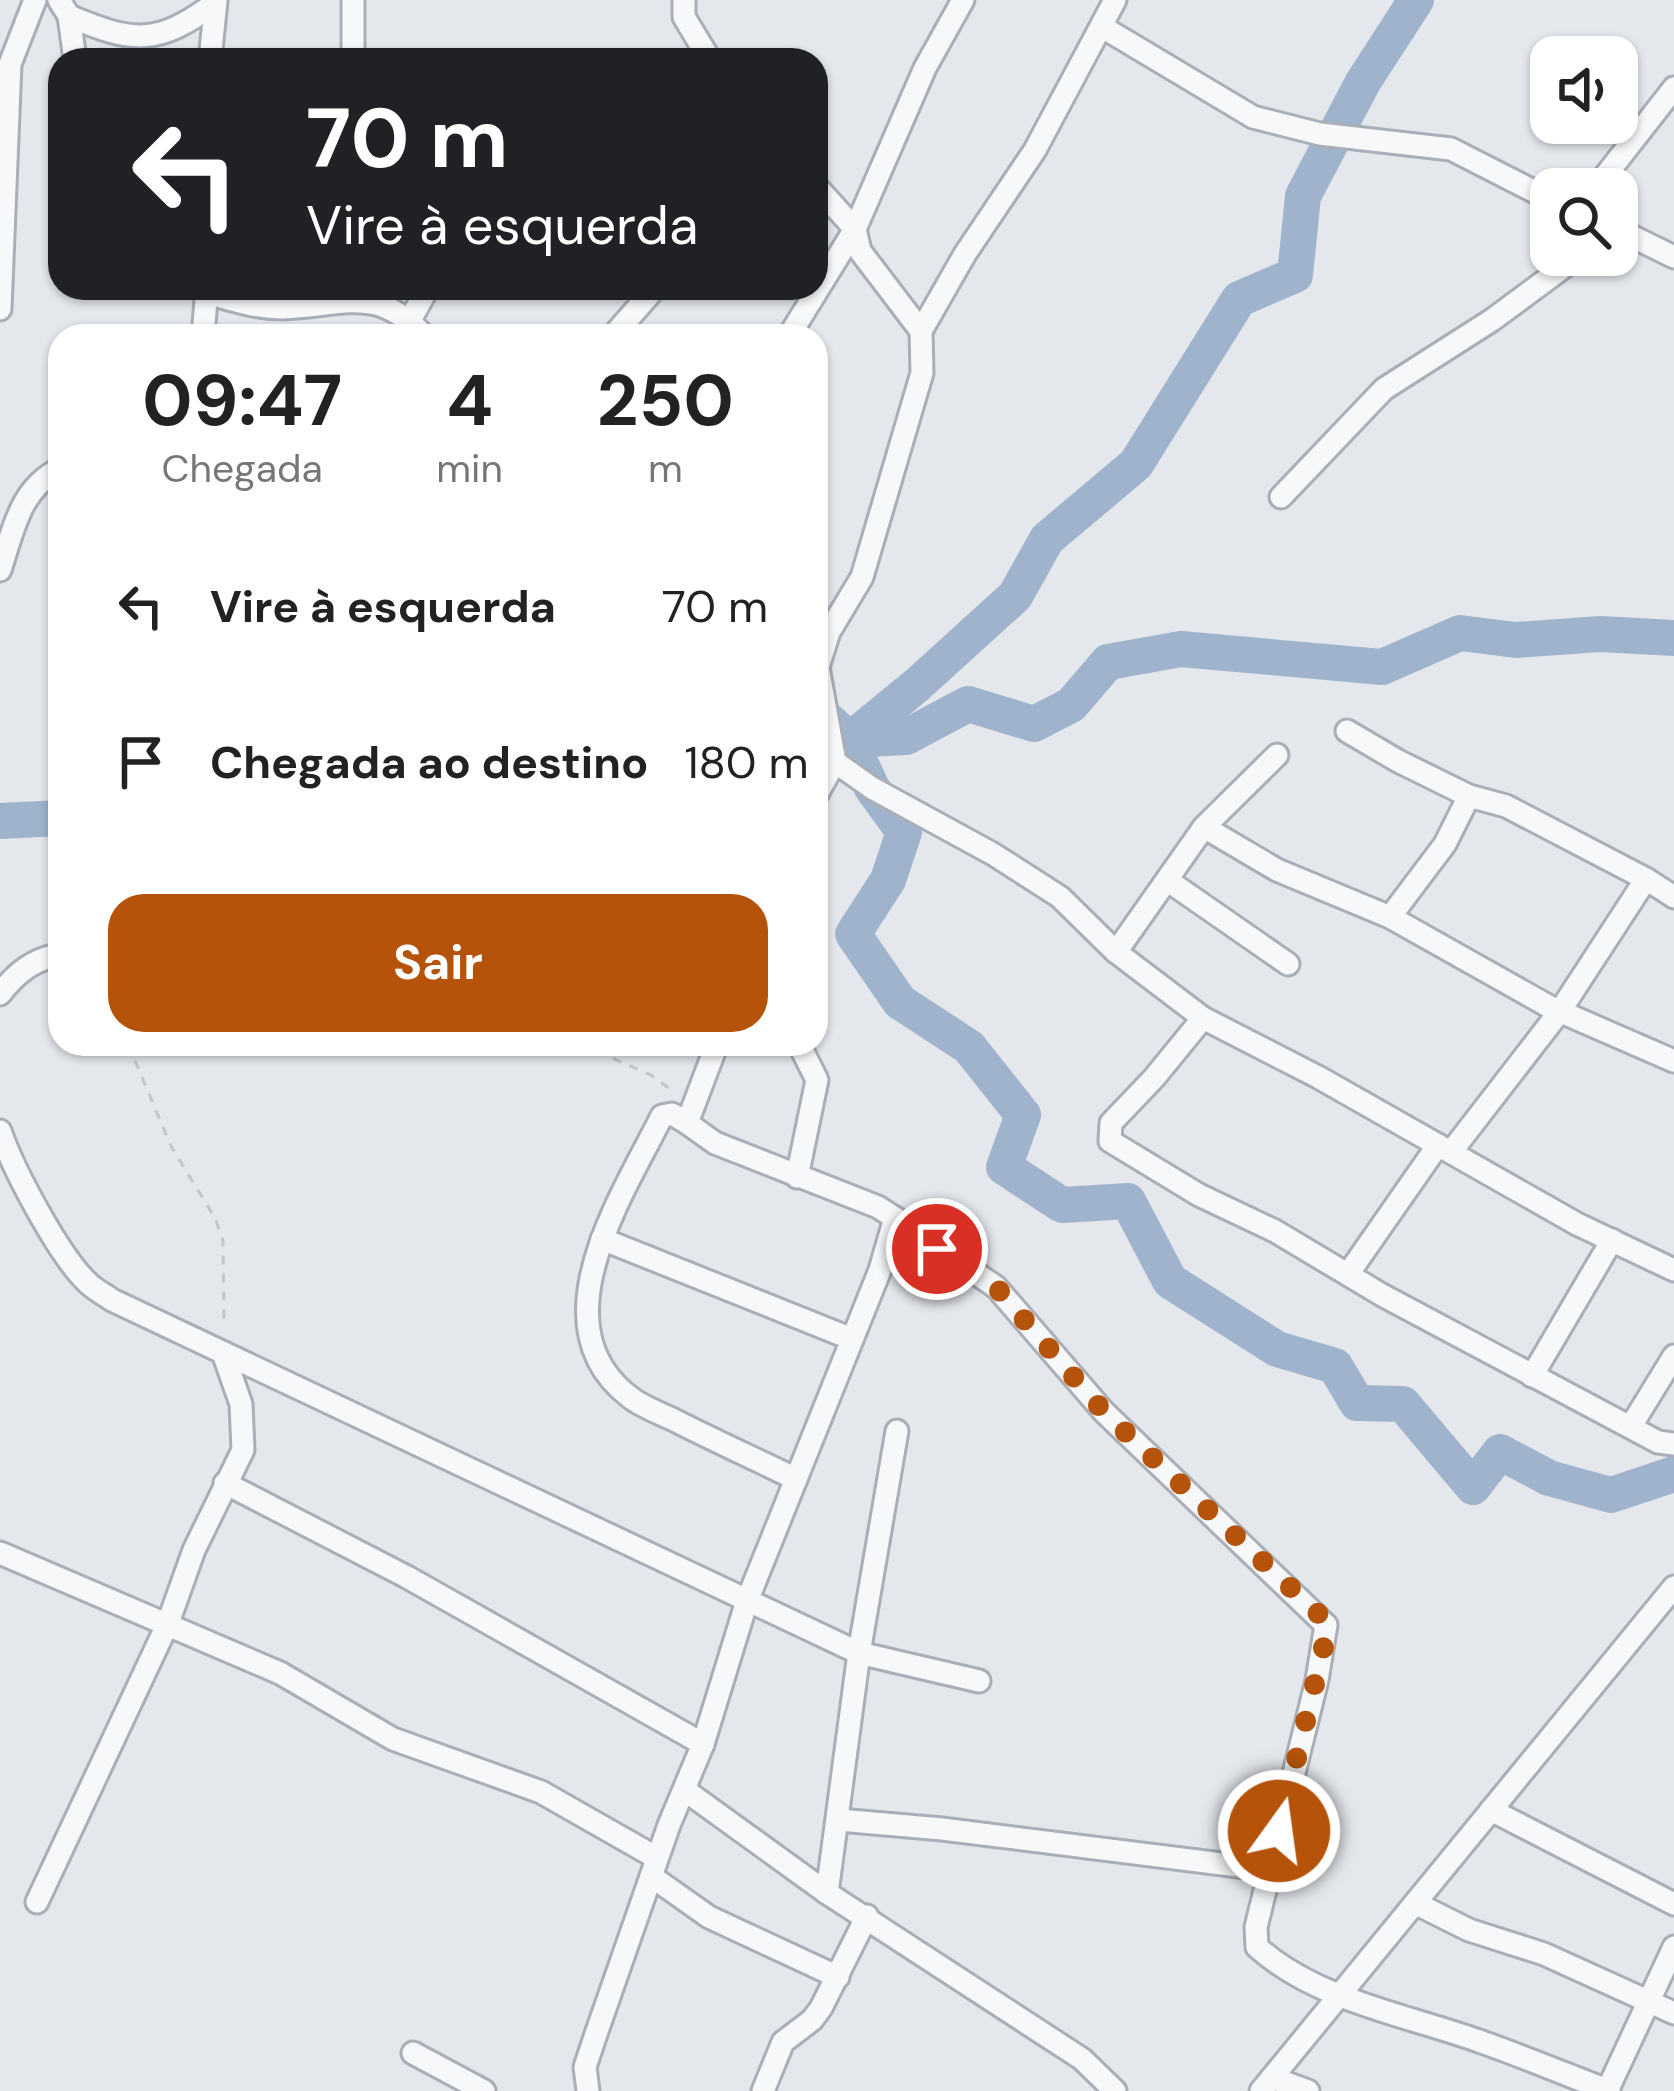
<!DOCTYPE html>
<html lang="pt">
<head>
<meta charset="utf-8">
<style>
	:root { --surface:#fff; --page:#f6f6f6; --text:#222; --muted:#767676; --accent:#b45309 }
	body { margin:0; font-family:"DM Sans",sans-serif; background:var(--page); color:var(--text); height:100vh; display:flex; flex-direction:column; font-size:45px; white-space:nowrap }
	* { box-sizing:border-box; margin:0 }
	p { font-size:39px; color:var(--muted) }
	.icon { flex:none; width:66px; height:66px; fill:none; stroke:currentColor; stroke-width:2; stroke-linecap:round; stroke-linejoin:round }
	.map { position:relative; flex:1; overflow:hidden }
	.panel { position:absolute; left:48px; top:324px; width:780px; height:732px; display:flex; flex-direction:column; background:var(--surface); border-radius:36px; box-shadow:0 3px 9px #0004 }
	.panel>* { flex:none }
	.banner { position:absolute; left:48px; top:48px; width:780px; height:252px; border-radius:36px; box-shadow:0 3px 9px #0004; background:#202124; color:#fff; overflow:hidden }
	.controls { position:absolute; left:1530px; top:36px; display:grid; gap:24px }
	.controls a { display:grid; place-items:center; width:108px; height:108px; border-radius:24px; background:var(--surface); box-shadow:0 3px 9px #0004; font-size:60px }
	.pin { position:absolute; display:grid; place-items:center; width:102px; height:102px; color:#fff; margin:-51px; border:6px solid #fff; border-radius:50%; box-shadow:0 3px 12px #0007 }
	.me { position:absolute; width:132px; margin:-66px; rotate:14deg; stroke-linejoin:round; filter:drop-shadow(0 0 9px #0008) }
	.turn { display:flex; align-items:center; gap:42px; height:252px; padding:0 60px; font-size:54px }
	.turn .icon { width:156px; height:156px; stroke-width:2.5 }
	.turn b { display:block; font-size:84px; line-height:102px }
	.eta { display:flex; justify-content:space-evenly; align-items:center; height:204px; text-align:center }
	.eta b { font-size:72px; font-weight:700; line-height:84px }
	.cta { display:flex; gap:24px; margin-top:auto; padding:24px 60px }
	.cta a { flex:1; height:138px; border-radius:36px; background:var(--accent); color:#fff; font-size:48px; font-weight:700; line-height:138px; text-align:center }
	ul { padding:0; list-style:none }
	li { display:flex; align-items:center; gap:36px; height:156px; padding:0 60px }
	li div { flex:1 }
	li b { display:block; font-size:45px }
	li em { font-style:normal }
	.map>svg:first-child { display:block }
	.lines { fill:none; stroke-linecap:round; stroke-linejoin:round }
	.river { stroke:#9fb4cc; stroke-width:36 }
	.minor-casing { stroke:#a9aeb7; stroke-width:27 }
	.path { stroke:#c2c5cb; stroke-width:3; stroke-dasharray:9 9; stroke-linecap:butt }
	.minor { stroke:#f7f8fa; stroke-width:21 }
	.route { stroke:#b45309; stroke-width:21; stroke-dasharray:0 37.8 }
</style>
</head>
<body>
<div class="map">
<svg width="1674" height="2091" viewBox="0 0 1674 2091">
	<rect width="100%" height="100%" fill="#e4e7ec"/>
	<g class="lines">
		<g class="river">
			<polyline points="816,709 850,740 872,788 904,832 888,880 853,934 900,1002 969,1047 1023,1115 1004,1167 1062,1205 1128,1201 1170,1281 1277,1349 1335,1366 1357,1403 1403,1404 1473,1487 1500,1452 1549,1478 1611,1495 1674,1474"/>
			<polyline points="850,740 917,685 1015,596 1047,539 1136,464 1239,299 1295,275 1303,196 1363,82 1416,0"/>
			<polyline points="850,740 906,737 968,704 1034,724 1071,705 1108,662 1181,649 1382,667 1460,633 1516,640 1600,634 1674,638"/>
			<polyline points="0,821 60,818"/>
		</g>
		<defs>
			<g id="minor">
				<polyline points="59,0 69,16 75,60"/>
				<polyline points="684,0 684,17 710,60"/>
				<path d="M 69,16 C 133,43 157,46 215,3"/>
				<polyline points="1104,28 1253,117 1320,134 1451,149 1551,200"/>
				<polyline points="210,60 216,1"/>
				<polyline points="353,60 353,0"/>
				<polyline points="816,186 855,229 860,251 921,331"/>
				<polyline points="1595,189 1674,88"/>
				<polyline points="1617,229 1674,257"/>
				<path d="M 207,293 C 232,300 256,308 282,308 C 345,306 376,284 424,336"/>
				<polyline points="0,309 10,64 35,0"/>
				<polyline points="410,320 428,288"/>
				<polyline points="203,336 207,288"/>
				<polyline points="613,336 655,288"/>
				<polyline points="789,336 855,229 925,68 963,0"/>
				<polyline points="1281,497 1384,389 1492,320 1580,255"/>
				<path d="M 0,570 C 13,531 20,488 60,469"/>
				<polyline points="1347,731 1398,761 1469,796"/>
				<polyline points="835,762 872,788 993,854 1060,897 1116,952 1203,1018 1318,1077 1577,1224 1674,1270"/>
				<polyline points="816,796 835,762 818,667 829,632 862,577 922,373 921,331 965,254 1035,150 1115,0"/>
				<polyline points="1204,827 1277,755"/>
				<polyline points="1646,879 1674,897"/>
				<polyline points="1167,880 1288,964"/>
				<polyline points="1390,917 1445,844 1469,796 1506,806 1646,879 1560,1011 1451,1152"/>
				<polyline points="1116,952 1204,827 1277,870 1390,917 1550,1007 1674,1061"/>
				<path d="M 0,994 C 15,974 35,958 60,955"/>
				<polyline points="1203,1018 1154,1078 1111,1123 1110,1141 1199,1195 1275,1231 1382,1295 1658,1442 1674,1444"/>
				<path d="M 687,1123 L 672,1114 L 662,1116 C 622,1196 535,1326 631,1398 C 643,1407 659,1413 672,1419 C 713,1440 755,1459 796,1479"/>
				<path d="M 0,1131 C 13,1169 59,1256 88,1283 C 95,1290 104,1294 112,1300 L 859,1653 L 827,1893"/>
				<polyline points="797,1177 817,1080 799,1044"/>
				<path d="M 895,1218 L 996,1287 L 1104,1412 L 1326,1625 L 1317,1680 L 1256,1927 L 1257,1947 C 1316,2000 1406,2015 1479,2041 C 1522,2056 1565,2074 1609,2091"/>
				<polyline points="602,1239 852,1339"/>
				<polyline points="1348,1274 1438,1145"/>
				<polyline points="1532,1376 1612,1240"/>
				<polyline points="1631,1426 1674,1356"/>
				<polyline points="897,1431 859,1653 979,1681"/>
				<polyline points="225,1483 407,1577 703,1744"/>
				<polyline points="0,1553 280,1673 393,1739 541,1792 657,1858"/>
				<polyline points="686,1791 827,1893 1082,2059 1115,2091"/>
				<polyline points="1491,1810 1674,1904"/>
				<polyline points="839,1820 942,1829 1270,1870"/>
				<polyline points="651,1876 709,1917 838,1977"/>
				<polyline points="37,1902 168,1623 194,1550 243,1450 241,1404 223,1353"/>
				<polyline points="1415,1903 1469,1930 1544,1954 1674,2013"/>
				<polyline points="413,2053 484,2091"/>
				<polyline points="1272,2078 1308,2091"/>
				<polyline points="588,2091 585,2067 595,2037 669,1825 703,1744 747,1601 880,1270 895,1218 878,1207 715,1143 687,1123 717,1044"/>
				<polyline points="763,2091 783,2042 812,2020 821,2008 867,1916"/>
				<polyline points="1261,2091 1674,1587"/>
				<polyline points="1607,2091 1674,1947"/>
			</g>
		</defs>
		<use href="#minor" class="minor-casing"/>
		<g class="path">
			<polyline points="128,1044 171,1146 215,1218 223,1241 224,1327"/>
			<polyline points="580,1044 651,1075 674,1092"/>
		</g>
		<use href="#minor" class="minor"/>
	</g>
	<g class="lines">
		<polyline class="route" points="937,1249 996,1287 1104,1412 1324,1619 1327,1633 1279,1831"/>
	</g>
</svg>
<div class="controls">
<a><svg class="icon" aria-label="sound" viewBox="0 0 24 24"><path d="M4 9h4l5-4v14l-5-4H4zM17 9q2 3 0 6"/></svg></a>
<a><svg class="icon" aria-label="search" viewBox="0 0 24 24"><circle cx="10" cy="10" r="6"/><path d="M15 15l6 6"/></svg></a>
</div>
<div class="pin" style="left:937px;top:1249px;background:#d93025"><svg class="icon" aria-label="arrive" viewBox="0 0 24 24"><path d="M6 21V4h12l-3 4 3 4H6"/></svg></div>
<svg class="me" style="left:1279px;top:1831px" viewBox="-20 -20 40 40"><circle r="17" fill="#b45309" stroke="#fff" stroke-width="3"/><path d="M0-11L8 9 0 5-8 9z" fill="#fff"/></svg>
<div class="banner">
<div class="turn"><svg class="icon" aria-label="left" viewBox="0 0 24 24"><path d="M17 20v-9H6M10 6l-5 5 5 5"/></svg><div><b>70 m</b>Vire à esquerda</div></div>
</div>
<section class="panel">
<div class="eta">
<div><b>09:47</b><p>Chegada</p></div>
<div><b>4</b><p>min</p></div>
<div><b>250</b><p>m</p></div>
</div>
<ul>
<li><svg class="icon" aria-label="left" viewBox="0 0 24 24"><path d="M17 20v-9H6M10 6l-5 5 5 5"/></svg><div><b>Vire à esquerda</b></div><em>70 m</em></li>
<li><svg class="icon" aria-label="arrive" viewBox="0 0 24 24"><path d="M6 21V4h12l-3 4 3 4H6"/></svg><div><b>Chegada ao destino</b></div><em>180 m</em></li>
</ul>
<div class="cta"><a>Sair</a></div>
</section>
</div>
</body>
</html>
